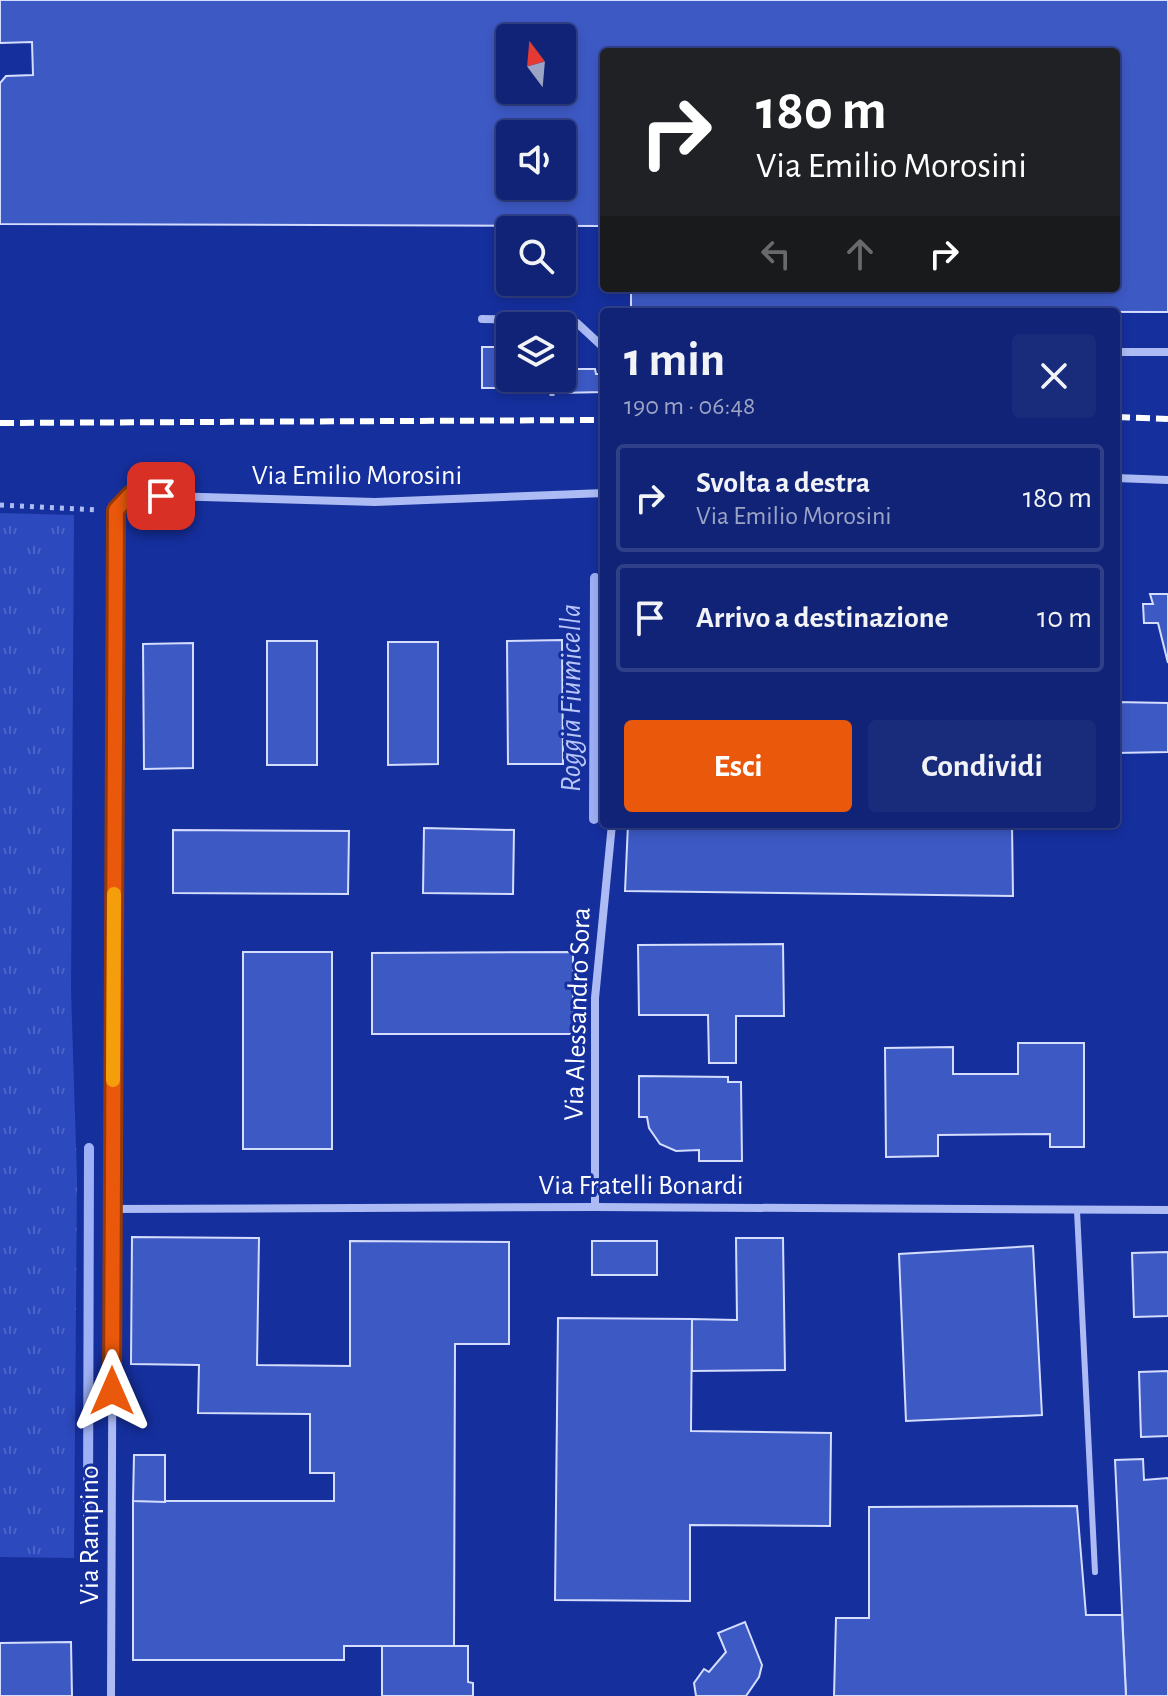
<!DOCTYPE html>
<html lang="it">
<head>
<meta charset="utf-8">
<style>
	:root { --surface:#102376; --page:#192b7b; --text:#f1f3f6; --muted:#9ca4c5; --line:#304088; --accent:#ea580c }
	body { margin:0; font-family:"Alegreya Sans",sans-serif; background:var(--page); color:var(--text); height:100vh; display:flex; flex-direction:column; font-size:30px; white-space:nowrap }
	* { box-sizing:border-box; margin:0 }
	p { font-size:26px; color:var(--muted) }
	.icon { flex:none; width:44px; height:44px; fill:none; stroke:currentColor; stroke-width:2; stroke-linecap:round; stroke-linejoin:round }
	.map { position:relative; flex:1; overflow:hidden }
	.panel { position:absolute; left:600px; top:308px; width:520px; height:520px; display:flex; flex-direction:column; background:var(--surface); border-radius:8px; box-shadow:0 4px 12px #0003,0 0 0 2px var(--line) }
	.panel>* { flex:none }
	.banner { position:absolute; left:600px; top:48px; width:520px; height:244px; border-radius:8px; box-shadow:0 4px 12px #0003,0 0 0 2px var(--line); background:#202124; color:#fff; overflow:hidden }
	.needle { width:52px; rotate:344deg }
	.controls { position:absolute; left:496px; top:24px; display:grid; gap:16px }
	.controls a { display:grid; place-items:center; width:80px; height:80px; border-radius:8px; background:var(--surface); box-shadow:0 4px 12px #0003,0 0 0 2px var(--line); font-size:40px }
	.pin { position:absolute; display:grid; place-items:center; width:68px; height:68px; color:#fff; margin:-34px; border-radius:16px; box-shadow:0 4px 12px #0006 }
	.me { position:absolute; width:88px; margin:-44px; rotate:0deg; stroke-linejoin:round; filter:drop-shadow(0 0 6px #0008) }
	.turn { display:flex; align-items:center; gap:28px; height:168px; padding:0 24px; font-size:36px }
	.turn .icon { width:104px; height:104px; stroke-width:2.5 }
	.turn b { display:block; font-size:56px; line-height:68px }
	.lanes { display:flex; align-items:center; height:76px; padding:0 24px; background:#0003; justify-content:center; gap:40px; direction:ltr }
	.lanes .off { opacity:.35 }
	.round { display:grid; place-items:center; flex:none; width:84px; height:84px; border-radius:8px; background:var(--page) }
	.headline { display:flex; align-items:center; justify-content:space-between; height:136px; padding:0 24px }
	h1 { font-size:48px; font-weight:600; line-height:60px }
	.primary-button { display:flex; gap:16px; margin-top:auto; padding:16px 24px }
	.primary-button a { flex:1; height:92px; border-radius:8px; background:var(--accent); color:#fff; font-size:32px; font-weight:600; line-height:92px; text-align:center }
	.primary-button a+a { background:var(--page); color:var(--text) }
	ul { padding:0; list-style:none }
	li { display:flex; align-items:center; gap:24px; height:108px; margin:0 16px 12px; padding:0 8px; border:4px solid var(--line); border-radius:8px }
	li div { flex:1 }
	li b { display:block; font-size:30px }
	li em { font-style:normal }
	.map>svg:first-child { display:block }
	.grass { fill:url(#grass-tufts) }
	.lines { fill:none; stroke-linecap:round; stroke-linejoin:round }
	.stream { stroke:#9eb1f6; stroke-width:10 }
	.building { fill:#3d59c4; stroke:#d4ddfd; stroke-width:2; fill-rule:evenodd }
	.path { stroke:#acbbf3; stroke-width:5; stroke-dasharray:4 6; stroke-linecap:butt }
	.service { stroke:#acbbf3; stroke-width:6 }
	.minor { stroke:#acbbf3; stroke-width:8 }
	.rail { stroke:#fff; stroke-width:6; stroke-dasharray:14 6; stroke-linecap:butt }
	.route-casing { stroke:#983908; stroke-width:20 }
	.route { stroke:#ea580c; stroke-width:14 }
	.slow { stroke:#f59e0b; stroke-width:14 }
	.labels { text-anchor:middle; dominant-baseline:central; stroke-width:6; stroke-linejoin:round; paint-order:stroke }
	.street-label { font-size:28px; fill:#fff; stroke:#152f9d }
	.water-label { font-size:30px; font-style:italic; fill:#b9c6f9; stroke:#152f9d }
</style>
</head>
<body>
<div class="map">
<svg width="1168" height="1696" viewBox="0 0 1168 1696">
	<defs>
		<pattern id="grass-tufts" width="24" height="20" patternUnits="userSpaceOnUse" patternTransform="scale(2)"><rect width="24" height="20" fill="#2c49bd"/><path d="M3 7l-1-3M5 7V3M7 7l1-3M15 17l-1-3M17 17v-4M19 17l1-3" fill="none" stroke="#4c64c7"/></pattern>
	</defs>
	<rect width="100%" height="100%" fill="#152f9d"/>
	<polygon class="grass" points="0,513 74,515 71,991 77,1178 74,1558 0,1557"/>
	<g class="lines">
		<g class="stream">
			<polyline points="594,819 595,578"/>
			<polyline points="88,1517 89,1148"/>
		</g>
	</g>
	<g class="building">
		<path d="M 0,0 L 1168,0 L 1168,312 L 631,311 L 631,288 L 1116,288 L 1116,52 L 604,52 L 604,226 L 0,224 L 0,83 L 6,76 L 33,75 L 32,42 L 0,43 ZM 510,38 L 562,38 L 562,90 L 510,90 ZM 510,134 L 562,134 L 562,186 L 510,186 Z"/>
		<polygon points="482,347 510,347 510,378 547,378 547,388 482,388"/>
		<polygon points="562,369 595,369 596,374 604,374 604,392 557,393 557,378 562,378"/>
		<polygon points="1150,594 1168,594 1168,663 1158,623 1144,623 1143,604 1153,604"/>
		<polygon points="562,640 563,764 508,764 507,641"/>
		<rect x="267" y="641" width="50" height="124"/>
		<polygon points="388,642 438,642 438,764 388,765"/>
		<polygon points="193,643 193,768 144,769 143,644"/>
		<polygon points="1116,702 1168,703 1168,752 1116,753"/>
		<polygon points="628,824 1012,824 1013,896 625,891"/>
		<polygon points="424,828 514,830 513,894 423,893"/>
		<polygon points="173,830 349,831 348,894 173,893"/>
		<polygon points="783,944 784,1016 736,1016 736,1063 709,1063 708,1015 639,1015 638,945"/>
		<rect x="243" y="952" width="89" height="197"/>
		<polygon points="573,952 573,1034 372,1034 372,953"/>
		<polygon points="1018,1043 1084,1043 1084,1147 1050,1147 1050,1134 938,1135 938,1156 886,1157 885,1048 953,1047 953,1074 1018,1074"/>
		<polygon points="639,1076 728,1077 728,1082 741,1082 742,1161 699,1161 699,1150 676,1151 660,1144 649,1128 647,1117 639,1117"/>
		<polygon points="132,1237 259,1238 257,1365 350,1366 350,1241 509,1242 509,1344 455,1344 454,1646 344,1646 344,1660 133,1660 133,1501 334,1501 334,1473 310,1473 310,1414 198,1413 199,1365 131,1364"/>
		<polygon points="736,1238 783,1238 785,1370 692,1371 692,1319 737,1320"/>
		<rect x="592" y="1241" width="65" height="34"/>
		<polygon points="1033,1246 1042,1415 906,1421 899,1254"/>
		<polygon points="1168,1252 1168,1316 1134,1317 1132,1253"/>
		<polygon points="558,1318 692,1319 691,1431 831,1433 830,1526 690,1525 690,1601 555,1600"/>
		<polygon points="1168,1371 1168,1436 1141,1437 1139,1372"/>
		<polygon points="134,1455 165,1455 165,1502 133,1501"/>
		<polygon points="1143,1459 1144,1480 1168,1478 1168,1696 1126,1696 1115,1460"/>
		<polygon points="1077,1506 1086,1615 1122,1615 1126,1696 834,1696 836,1618 869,1618 869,1507"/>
		<polygon points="745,1622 762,1665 759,1677 746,1696 696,1696 694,1683 704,1669 709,1672 726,1652 718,1633"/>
		<polygon points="71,1642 72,1696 0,1696 0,1643"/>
		<polygon points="382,1646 468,1646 468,1682 473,1683 473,1696 382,1696"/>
	</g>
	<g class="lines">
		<g class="path">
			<polyline points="552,396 552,378"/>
			<polyline points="0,505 99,510"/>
		</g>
		<polyline class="service" points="1077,1211 1095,1572"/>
		<g class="minor">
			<polyline points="482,319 552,320 577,323 604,348"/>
			<polyline points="1116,352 1168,352"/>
			<polyline points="1116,478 1168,480"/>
			<polyline points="595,1207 595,998 612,824"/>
			<polyline points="113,1209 595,1207 1168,1210"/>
			<polyline points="111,1696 116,510 130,495 375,502 604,493"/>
		</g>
		<g class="rail">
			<polyline points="1116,417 1168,419"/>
			<polyline points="0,423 604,420"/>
		</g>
	</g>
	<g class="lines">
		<defs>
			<polyline id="route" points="112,1391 116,510 130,495 161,496"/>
		</defs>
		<use href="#route" class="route-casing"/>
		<use href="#route" class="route"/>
		<polyline class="slow" points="113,1080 114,894"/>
	</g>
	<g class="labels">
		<g class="street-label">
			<text x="357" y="476">Via Emilio Morosini</text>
			<text transform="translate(578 1014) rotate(-88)">Via Alessandro Sora</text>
			<text x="641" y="1186">Via Fratelli Bonardi</text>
			<text transform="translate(90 1535) rotate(-90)">Via Rampino</text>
		</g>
		<g class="water-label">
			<text transform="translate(571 698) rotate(-90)">Roggia Fiumicella</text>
		</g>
	</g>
</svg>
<div class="controls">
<a><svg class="needle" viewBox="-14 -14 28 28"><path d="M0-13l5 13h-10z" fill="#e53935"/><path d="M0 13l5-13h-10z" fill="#9ca4c5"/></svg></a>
<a><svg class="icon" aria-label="sound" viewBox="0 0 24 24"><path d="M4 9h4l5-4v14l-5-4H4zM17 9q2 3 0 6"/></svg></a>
<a><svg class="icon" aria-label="search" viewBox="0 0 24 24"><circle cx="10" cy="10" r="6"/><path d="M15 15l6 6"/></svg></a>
<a><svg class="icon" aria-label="layers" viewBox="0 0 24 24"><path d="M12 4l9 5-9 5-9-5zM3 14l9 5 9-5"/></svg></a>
</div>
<div class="pin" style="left:161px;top:496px;background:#d93025"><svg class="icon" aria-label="arrive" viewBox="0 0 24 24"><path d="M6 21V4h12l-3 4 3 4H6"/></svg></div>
<svg class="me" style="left:112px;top:1391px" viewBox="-20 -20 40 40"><path d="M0-17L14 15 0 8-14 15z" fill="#ea580c" stroke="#fff" stroke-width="4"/></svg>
<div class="banner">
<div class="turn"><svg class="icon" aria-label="right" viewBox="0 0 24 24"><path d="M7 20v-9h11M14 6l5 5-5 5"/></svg><div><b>180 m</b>Via Emilio Morosini</div></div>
<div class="lanes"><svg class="icon off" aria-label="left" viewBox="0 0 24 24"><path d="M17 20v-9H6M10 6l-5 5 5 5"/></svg><svg class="icon off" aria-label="ahead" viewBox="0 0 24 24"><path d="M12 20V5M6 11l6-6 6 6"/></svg><svg class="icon" aria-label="right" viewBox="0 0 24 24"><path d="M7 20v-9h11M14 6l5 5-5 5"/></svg></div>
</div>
<section class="panel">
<div class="headline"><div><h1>1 min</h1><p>190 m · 06:48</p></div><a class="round"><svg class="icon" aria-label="close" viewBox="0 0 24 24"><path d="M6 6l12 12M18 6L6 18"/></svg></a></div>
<ul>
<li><svg class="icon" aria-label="right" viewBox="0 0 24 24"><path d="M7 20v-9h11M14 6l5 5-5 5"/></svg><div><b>Svolta a destra</b><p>Via Emilio Morosini</p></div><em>180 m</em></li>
<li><svg class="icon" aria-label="arrive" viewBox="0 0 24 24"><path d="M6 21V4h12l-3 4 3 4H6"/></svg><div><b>Arrivo a destinazione</b></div><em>10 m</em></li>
</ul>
<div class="primary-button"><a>Esci</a><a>Condividi</a></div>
</section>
</div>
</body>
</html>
